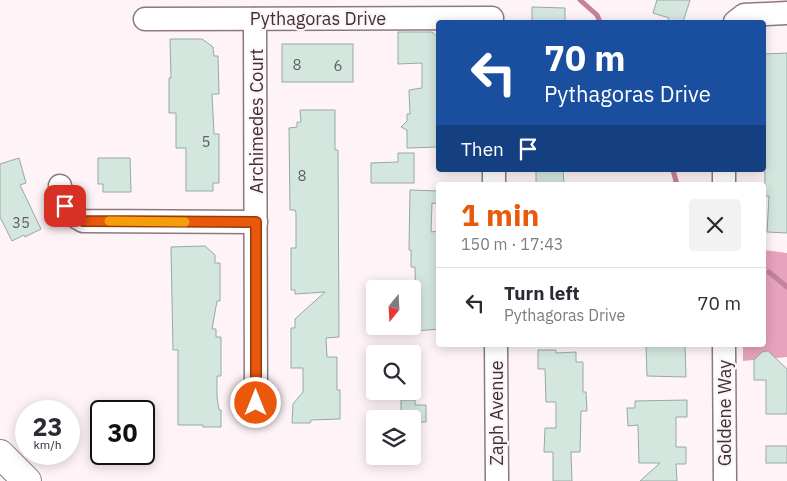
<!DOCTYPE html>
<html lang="en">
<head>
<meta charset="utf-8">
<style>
	:root { --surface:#fff; --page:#f2f2f3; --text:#2b2b33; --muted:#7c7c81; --line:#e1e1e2; --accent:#ea580c }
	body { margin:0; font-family:"IBM Plex Sans",sans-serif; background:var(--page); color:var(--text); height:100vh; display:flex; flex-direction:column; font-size:19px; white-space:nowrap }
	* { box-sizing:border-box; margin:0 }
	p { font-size:16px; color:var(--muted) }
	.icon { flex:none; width:28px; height:28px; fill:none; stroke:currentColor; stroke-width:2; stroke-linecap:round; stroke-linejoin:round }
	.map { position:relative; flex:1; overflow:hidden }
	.panel { position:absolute; left:436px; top:182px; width:330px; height:165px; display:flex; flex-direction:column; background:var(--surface); border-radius:5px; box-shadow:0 2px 12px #0003 }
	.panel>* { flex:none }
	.hud { position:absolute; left:436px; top:20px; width:330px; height:152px; border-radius:5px; box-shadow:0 2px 12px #0003; background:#1a4fa0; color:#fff; overflow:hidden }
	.needle { width:32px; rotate:198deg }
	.fabs { position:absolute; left:366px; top:280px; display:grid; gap:10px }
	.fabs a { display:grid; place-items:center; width:55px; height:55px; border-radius:5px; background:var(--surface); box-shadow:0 2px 12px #0003; font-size:25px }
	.speed { position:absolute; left:15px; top:400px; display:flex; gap:10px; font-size:25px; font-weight:700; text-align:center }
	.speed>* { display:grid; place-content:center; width:65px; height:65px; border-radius:50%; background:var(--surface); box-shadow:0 2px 12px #0003; line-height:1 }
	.speed small { font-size:12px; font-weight:400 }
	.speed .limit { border:2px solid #111; border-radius:8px; background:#fff; color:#111 }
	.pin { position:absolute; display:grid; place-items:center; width:42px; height:42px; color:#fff; margin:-21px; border-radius:10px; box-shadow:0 2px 8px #0006 }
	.me { position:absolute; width:55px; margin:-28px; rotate:0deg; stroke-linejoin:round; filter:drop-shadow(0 0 4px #0008) }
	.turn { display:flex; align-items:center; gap:18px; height:105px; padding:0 25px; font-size:22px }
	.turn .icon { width:65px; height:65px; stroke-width:2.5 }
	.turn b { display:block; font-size:35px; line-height:42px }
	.then { display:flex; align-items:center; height:48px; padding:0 25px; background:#0003; gap:10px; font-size:19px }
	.round { display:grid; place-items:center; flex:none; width:52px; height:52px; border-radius:5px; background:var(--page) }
	.summary { display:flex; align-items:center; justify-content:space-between; height:85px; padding:0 25px }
	h1 { font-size:30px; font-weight:700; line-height:38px; color:var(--accent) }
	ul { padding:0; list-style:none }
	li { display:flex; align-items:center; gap:15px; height:70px; padding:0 25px; border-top:1px solid var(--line) }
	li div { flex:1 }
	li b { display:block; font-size:19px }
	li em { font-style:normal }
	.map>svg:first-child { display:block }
	.forest { fill:#e6a3bb }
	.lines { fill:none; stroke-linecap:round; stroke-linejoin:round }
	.stream { stroke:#c3839b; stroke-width:5 }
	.building { fill:#d4e7df; stroke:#97a9a2 }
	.minor-casing { stroke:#8b797f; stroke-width:25 }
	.highway-casing { stroke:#8b797f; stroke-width:30 }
	.minor { stroke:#fff; stroke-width:22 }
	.highway { stroke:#fff; stroke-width:28 }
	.route-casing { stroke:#983908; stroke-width:12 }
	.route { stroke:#ea580c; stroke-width:9 }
	.slow { stroke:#f59e0b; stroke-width:9 }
	.labels { text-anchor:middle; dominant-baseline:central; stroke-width:4.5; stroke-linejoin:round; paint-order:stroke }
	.number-label { font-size:15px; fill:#605f60 }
	.street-label { font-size:18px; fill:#3a3235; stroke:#fef3f6 }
</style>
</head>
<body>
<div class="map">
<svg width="787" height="481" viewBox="0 0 787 481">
	<rect width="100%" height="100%" fill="#fef3f6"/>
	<polygon class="forest" points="764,250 787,253 787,357 743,361 743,345 764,345"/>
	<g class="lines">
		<g class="stream">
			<polyline points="580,0 597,15 600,22"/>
			<polyline points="673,170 677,185"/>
			<polyline points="769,272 787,287"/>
		</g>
	</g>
	<g class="building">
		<polygon points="657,0 690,0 683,22 667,22 669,18 653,13"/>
		<polygon points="532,7 565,8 565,22 532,22"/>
		<polygon points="398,32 432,32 439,38 439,147 407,148 407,130 401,127 407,121 407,114 410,114 409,90 422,88 422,63 398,64"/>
		<polygon points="170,39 202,39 213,47 214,56 218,56 219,94 212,94 214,134 219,134 219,183 213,183 213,191 186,191 186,148 176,148 176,113 169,113 169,78 171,78"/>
		<rect x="282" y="44" width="71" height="38"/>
		<polygon points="787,53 787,233 767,232 769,196 765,196 764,54"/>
		<polygon points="300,110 335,110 335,150 338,150 339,337 326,338 327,357 337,357 337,390 340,390 340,419 311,420 310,423 292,423 293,404 303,392 303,368 291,368 291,328 295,328 295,319 325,292 295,294 295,290 291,290 291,248 296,248 296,213 295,210 290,210 289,128 297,127 297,122 301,122"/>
		<polygon points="398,153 414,153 414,183 371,183 371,163 398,162"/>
		<polygon points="19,158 26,183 20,185 41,229 25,237 24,235 12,241 0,217 0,164"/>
		<polygon points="98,158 130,158 131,192 103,192 103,184 98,184"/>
		<polygon points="536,170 563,170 564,185 536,185"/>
		<polygon points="410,190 439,191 439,204 432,203 431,232 439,231 439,329 415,331 413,312 416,311 415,267 411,267 411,250 409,250"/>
		<polygon points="205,246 215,255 215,263 220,263 220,301 217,301 212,329 216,329 216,337 221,337 221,376 217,376 217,397 219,410 221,410 221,427 203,427 203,425 178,425 178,350 173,350 171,247"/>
		<polygon points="646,345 685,345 686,377 647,376"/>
		<polygon points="538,350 556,350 556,353 576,352 576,362 583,362 583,392 586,392 587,411 581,411 580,452 571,452 572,481 553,481 553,452 544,452 545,428 556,428 556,402 546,402 545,369 538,369"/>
		<polygon points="768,351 787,369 787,414 766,414 766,380 754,380 754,360 762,352"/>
		<polygon points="401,400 415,400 415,405 426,405 426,422 412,422 412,419 401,419"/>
		<polygon points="687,400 687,417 676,417 676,447 686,447 686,464 676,464 677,481 640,481 660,463 639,463 638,425 628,426 627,408 635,408 635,401"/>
		<rect x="766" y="446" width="21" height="17"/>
	</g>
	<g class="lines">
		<defs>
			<g id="minor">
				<polyline points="145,19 492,18"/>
				<polyline points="255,19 256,403"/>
				<polyline points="735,22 744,15 787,13"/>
				<polyline points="494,170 494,185"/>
				<polyline points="724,170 724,185"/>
				<path d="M 60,186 C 64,202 67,213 83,221 L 256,222"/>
				<polyline points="496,345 497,481"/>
				<polyline points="724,345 725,481"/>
			</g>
			<polyline id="highway" points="0,454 27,481"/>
		</defs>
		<use href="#minor" class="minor-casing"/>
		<use href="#highway" class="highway-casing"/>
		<use href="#minor" class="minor"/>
		<use href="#highway" class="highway"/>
	</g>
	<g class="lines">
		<defs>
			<polyline id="route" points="65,206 70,213 83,221 256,222 256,403"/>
		</defs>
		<use href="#route" class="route-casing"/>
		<use href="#route" class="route"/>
		<polyline class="slow" points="109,221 185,222"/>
	</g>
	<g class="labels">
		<g class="number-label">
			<text x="297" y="64">8</text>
			<text x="338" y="65">6</text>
			<text x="206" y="141">5</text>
			<text x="302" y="175">8</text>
			<text x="21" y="222">35</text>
		</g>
		<g class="street-label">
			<text x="318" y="18">Pythagoras Drive</text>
			<text transform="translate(256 121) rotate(-90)">Archimedes Court</text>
			<text transform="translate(496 413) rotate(-90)">Zaph Avenue</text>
			<text transform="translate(724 413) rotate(-90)">Goldene Way</text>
		</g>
	</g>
</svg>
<div class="fabs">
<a><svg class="needle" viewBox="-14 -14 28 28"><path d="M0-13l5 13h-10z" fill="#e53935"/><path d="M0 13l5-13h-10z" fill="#7c7c81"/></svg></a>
<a><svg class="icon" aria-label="search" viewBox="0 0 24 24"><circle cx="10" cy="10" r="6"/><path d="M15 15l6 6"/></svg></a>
<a><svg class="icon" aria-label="layers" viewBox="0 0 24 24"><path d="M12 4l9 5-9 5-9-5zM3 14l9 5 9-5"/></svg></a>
</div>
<div class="speed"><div>23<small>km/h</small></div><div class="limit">30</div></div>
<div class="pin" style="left:65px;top:206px;background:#d93025"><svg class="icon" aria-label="arrive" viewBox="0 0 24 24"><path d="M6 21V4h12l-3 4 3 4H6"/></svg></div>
<svg class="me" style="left:256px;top:403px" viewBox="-20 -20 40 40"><circle r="17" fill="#ea580c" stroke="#fff" stroke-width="3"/><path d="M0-11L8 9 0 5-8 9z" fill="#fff"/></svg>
<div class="hud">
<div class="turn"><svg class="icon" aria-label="left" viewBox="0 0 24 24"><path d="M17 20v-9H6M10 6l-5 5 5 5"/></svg><div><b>70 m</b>Pythagoras Drive</div></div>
<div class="then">Then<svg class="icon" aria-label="arrive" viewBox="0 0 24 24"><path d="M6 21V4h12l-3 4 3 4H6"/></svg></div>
</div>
<section class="panel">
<div class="summary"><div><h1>1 min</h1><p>150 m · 17:43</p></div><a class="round"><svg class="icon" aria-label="close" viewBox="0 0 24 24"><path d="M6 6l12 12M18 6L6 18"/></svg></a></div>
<ul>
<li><svg class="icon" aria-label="left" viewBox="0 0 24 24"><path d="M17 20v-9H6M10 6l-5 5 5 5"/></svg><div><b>Turn left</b><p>Pythagoras Drive</p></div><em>70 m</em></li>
</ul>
</section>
</div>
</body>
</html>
